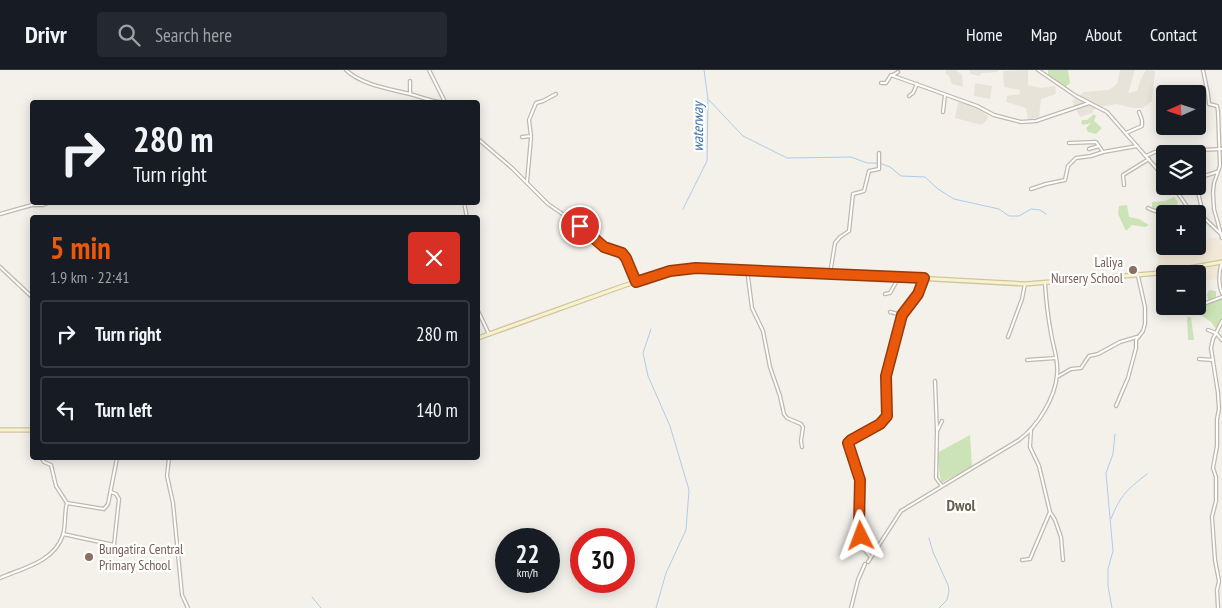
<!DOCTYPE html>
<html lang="en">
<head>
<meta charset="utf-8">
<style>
	:root { --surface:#171b24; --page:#242831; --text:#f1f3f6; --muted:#9ea1a6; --line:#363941; --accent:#ea580c }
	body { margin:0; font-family:"PT Sans Narrow",sans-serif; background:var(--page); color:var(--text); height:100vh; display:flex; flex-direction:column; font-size:19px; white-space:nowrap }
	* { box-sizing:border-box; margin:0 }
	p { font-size:16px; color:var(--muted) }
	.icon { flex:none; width:28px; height:28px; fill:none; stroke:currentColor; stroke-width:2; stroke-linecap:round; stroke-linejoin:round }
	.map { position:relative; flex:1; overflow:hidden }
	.details { position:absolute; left:30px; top:145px; width:450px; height:245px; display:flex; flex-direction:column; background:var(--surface); border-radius:5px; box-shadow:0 2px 12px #0003 }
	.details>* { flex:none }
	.hud { position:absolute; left:30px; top:30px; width:450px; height:105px; border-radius:5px; box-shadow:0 2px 12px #0003; background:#171b24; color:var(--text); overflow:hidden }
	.needle { width:32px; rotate:267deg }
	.tools { position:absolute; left:1156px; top:15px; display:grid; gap:10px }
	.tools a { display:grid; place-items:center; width:50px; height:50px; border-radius:5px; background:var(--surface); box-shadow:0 2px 12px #0003; font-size:25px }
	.speed { position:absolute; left:495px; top:458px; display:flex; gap:10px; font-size:25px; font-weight:700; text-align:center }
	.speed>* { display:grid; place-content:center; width:65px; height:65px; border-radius:50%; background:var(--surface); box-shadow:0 2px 12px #0003; line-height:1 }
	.speed small { font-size:12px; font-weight:400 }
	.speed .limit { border:8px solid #d22; background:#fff; color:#111 }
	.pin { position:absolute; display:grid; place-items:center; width:42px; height:42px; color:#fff; margin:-21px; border:2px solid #fff; border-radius:50%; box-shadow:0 1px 5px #0007 }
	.me { position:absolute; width:55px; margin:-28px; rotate:357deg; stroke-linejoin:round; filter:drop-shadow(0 0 4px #0008) }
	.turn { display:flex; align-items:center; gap:18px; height:105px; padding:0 20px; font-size:22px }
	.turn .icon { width:65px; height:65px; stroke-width:2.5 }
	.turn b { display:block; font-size:35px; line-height:42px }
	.round { display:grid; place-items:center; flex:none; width:52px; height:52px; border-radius:5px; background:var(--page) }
	.summary { display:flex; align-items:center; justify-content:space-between; height:85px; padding:0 20px }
	h1 { font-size:30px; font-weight:800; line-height:38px; color:var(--accent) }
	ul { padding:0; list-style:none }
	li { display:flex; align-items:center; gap:15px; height:68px; margin:0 10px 8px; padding:0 10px; border:2px solid var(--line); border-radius:5px }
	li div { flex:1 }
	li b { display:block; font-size:19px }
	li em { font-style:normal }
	header { display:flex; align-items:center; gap:30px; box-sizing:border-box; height:70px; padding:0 25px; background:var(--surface); border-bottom:1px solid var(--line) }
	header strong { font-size:24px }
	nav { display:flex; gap:28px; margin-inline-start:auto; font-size:18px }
	.search { width:350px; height:45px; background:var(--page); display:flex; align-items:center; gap:12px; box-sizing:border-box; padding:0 18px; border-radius:5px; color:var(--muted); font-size:19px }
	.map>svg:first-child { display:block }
	.residential { fill:#e7e3d9 }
	.commercial { fill:#f3e9d8 }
	.green { fill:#cce3b7 }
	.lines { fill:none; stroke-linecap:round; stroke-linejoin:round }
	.stream { stroke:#adcce9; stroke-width:1 }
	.street-casing { stroke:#beb9ae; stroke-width:4.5 }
	.secondary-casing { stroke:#cec69f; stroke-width:5.5 }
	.street { stroke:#fff; stroke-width:2 }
	.secondary { stroke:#f9f2ce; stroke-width:3 }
	.route-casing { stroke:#983908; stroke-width:12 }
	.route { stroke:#ea580c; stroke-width:9 }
	.education-dot { fill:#8d6e63; stroke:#fff; stroke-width:2 }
	.labels { text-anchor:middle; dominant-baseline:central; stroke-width:4.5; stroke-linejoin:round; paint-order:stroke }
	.education-label { font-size:14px; fill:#785e54; stroke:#fff; text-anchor:end }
	.water-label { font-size:15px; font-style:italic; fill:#3d72a8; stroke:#fff }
	.quarter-label { font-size:16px; font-weight:bold; fill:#686151; stroke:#fff }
</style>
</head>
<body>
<header>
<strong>Drivr</strong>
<div class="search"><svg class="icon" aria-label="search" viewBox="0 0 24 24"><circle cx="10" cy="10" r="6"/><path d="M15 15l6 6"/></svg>Search here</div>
<nav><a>Home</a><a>Map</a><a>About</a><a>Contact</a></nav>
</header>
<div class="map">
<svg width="1222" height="538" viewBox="0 0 1222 538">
	<rect width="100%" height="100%" fill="#f3f1ea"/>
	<g class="residential">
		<polygon points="946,0 956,0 962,5 963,17 952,14 949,6 945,3"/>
		<polygon points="969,0 998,0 998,2 981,3 980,6 971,4"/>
		<polygon points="1028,0 1028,15 1041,18 1055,16 1056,24 1041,29 1039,47 1028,50 1026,38 1006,32 1007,26 1020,24 1020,20 1004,17 1003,1"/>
		<polygon points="1120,0 1135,0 1128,23 1137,21 1140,11 1146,0 1155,1 1152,31 1143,38 1133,38 1117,34 1095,38 1092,43 1080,47 1072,31 1084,22 1109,20 1117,14"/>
		<polygon points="975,13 992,16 990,29 974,26"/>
		<polygon points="958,32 976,36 989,47 982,55 955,48"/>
	</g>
	<g class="commercial">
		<polygon points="1220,167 1222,176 1222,190 1184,197 1157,198 1159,182 1167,176 1198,176 1198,171"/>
		<polygon points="1222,195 1222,202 1220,203 1219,209 1198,211 1198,204 1190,204 1190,200"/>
	</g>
	<g class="green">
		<polygon points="1048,0 1068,0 1070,13 1065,17 1048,6"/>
		<polygon points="1094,44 1096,46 1094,51 1102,58 1096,64 1088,62 1086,58 1091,53 1083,55 1081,53 1082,50 1087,50"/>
		<path d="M 1174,127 L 1178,132 L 1176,138 C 1167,137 1161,140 1152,139 L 1152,132 L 1165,131 Z"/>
		<polygon points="1127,135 1129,147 1139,149 1149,155 1145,157 1132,155 1126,161 1118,144 1119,136"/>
		<polygon points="1209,220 1216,221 1216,227 1222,229 1222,249 1216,259 1211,252 1198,243 1199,235 1209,232 1207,225"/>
		<polygon points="1187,247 1191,247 1194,270 1188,270"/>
		<polygon points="970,365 972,397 941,413 937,383"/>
	</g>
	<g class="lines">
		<g class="stream">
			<polyline points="708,29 743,66 787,88 851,87 867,93 879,93 890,97 901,106 925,107 938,119 954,129 999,139 1009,146 1019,146 1031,139 1040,140 1046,144"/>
			<polyline points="683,139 707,91 708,29 704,0"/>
			<polyline points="651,259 643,283 648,306 670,356 689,420 686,460 666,503 656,538"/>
			<polyline points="388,388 393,389"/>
			<path d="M 1111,449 C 1120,425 1128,419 1147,404"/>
			<polyline points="929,468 933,482 948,515 949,521 947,530 939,538"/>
			<polyline points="312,527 321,538"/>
			<polyline points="1112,538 1108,516 1108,499 1113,481 1106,403 1113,384 1115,364"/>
		</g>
		<defs>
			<g id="street">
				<path d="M 346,0 C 362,15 390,19 410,24 C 421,27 430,31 440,32"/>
				<polyline points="429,0 445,32"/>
				<polyline points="1038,0 1076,26 1107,42 1165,108"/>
				<polyline points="1203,0 1208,24 1209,34 1217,36 1218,41 1220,96 1214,113 1213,123 1214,139 1221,164"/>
				<polyline points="893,5 898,2"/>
				<polyline points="410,11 410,24"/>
				<polyline points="881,13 886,13 891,5 977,36 994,45 1021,52 1036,51 1089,33"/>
				<polyline points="909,26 913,23 917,14"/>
				<polyline points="943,42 945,25"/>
				<polyline points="1126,63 1142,56 1142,50 1139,42"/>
				<polyline points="522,67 531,66 529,50 536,33 543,31 556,24"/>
				<polyline points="478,69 512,98 548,134 580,156 605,177 622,183 626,188 636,212"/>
				<polyline points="1069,73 1096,72 1103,82"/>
				<polyline points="1089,79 1099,76"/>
				<polyline points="1146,86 1155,82 1222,79"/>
				<polyline points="1198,108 1217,102"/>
				<polyline points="527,112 531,68"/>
				<polyline points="1124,115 1123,105 1149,89"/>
				<polyline points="1162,116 1165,114"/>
				<polyline points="1173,116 1188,138 1200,144 1221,164 1222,168"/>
				<polyline points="1031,119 1046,114 1065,110 1068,96 1076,88 1091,86 1103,82 1137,76"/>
				<polyline points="1198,122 1201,135 1200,144"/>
				<polyline points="464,132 467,148"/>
				<path d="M 1148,138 C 1162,146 1174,141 1188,138"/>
				<polyline points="0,144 32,135 43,135 50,132"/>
				<polyline points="1198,160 1199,163"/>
				<path d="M 1222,192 C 1219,201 1218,214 1222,223"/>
				<polyline points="0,197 32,227"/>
				<polyline points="747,199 752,238 763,261 770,297 780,326 784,344 787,348 801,354 803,357 801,371 802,377"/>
				<polyline points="830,204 835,173 840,167 849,161 853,124 864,121 869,101 879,99 879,83"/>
				<polyline points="885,224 890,223 899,207"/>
				<polyline points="1198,236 1222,227"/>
				<polyline points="478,241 489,264"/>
				<polyline points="890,242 902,245"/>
				<polyline points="1208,260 1216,263 1222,270"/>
				<polyline points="1008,267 1022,229 1025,214"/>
				<polyline points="1199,289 1213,290"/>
				<polyline points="1027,290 1056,288"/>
				<polyline points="1057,307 1071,299 1081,298 1089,286 1098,284 1120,272 1137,267"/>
				<polyline points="935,311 937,361"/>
				<polyline points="1116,336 1128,308 1136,278 1136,270 1143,261 1145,254 1145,237 1138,206"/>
				<polyline points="1031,359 1030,377 1039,396 1050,442 1055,450 1061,467 1063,490"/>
				<polyline points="41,388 44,392 51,395 56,416 67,433 104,439 108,434 117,388"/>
				<polyline points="169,388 167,406 173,433 182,525 188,538"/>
				<polyline points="942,416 936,408 937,361 942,351"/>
				<polyline points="63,464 114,475 119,429 116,424 111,422"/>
				<path d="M 871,487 C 850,470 864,430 859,407 C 857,395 850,384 848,373 L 851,370 L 880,354 L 887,346 L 886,306 L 902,245 L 918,224 L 923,210"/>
				<polyline points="1022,490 1030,489 1050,442"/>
				<path d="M 868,492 L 901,441 L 1019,370 C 1038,356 1055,328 1057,305 C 1059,291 1053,276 1051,263 C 1048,247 1046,230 1045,213"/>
				<path d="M 0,508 C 23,498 54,492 63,465 C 66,455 64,443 67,433"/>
				<polyline points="851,538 858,510 865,494"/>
				<polyline points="1218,538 1217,520 1219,511 1215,490 1212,447 1216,431 1216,407 1213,398 1217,376 1217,349 1219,339 1218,323 1211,278 1213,269 1222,251"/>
			</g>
			<g id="secondary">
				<polyline points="478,268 623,216 680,198 747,199 1025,214 1160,203 1222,192"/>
				<polyline points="0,360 32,360"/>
			</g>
		</defs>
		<use href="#street" class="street-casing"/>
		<use href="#secondary" class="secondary-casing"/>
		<use href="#street" class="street"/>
		<use href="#secondary" class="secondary"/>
	</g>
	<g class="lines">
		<defs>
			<polyline id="route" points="580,156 604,177 622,183 626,188 636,212 670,201 696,198 924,208 918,224 902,245 886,306 887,346 880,354 851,370 848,373 860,410 859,456 861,466"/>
		</defs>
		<use href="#route" class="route-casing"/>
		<use href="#route" class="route"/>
	</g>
	<g class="education-dot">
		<circle cx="1133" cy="200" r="5"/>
		<circle cx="89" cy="487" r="5"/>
	</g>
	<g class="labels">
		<g class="education-label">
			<text x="1123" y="192">Laliya<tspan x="1123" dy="16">Nursery School</tspan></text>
			<text x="99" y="479" text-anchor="start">Bungatira Central<tspan x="99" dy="16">Primary School</tspan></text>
		</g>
		<g class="water-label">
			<text transform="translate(697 57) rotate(-90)">waterway</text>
		</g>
		<g class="quarter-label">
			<text x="961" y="435">Dwol</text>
		</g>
	</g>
</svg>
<div class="tools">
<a><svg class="needle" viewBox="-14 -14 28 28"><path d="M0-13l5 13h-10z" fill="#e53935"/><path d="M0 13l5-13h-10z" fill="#9ea1a6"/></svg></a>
<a><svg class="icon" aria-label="layers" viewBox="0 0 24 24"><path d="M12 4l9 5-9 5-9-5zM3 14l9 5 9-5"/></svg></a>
<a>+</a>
<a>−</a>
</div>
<div class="speed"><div>22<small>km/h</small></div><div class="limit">30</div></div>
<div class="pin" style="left:580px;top:156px;background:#d93025"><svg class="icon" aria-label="arrive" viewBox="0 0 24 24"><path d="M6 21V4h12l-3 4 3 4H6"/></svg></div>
<svg class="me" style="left:861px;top:466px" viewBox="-20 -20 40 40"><path d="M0-17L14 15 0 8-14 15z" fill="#ea580c" stroke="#fff" stroke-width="4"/></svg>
<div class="hud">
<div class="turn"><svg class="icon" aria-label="right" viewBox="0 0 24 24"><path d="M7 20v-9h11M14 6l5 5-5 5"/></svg><div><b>280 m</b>Turn right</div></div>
</div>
<section class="details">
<div class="summary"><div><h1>5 min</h1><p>1.9 km · 22:41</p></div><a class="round" style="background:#d93025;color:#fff"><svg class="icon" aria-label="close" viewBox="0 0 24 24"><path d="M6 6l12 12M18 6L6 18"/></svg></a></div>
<ul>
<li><svg class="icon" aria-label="right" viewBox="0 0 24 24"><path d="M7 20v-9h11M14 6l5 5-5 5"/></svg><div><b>Turn right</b></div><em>280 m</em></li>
<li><svg class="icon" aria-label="left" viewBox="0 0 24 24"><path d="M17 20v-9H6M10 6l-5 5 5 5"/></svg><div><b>Turn left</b></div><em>140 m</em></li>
</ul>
</section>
</div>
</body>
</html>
